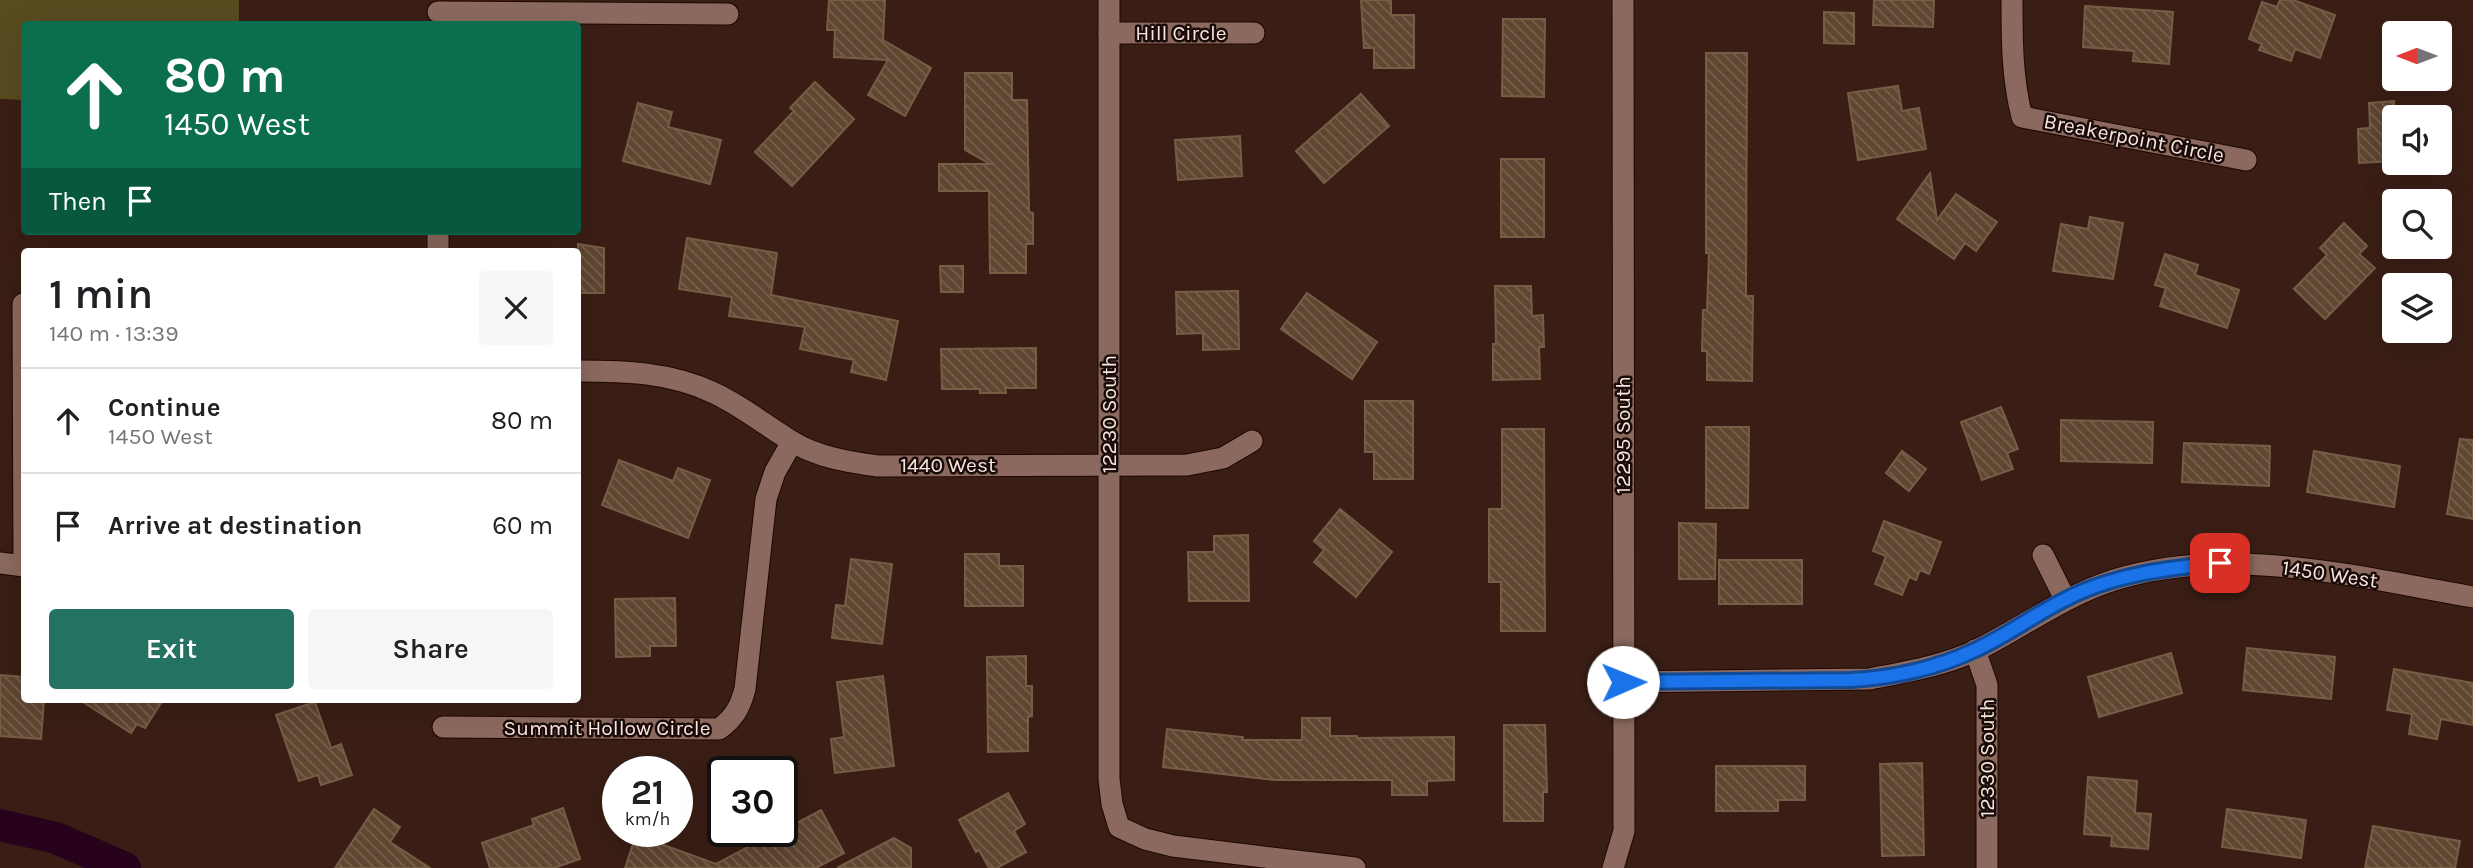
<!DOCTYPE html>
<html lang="en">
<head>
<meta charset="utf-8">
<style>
	:root { --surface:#fff; --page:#f6f6f6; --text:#202124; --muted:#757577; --line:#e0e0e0; --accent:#247262 }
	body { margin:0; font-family:Karla,sans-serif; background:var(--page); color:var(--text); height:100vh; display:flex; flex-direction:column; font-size:26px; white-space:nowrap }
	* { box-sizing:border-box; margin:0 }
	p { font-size:23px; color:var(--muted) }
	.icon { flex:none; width:38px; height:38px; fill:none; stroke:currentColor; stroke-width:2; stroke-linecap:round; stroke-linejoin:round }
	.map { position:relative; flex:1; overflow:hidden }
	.panel { position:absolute; left:21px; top:248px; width:560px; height:455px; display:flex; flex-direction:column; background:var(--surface); border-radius:7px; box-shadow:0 7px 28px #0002 }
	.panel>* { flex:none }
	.top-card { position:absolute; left:21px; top:21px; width:560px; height:214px; border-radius:7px; box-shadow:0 7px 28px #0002; background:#0b6e4f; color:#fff; overflow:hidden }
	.needle { width:46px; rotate:270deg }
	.fabs { position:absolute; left:2382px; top:21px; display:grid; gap:14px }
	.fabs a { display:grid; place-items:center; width:70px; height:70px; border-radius:7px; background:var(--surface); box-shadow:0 7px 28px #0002; font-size:35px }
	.speed { position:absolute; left:602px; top:756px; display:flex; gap:14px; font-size:35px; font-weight:700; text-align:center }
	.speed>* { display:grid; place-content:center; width:91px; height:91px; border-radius:50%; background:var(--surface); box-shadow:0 7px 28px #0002; line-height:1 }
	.speed small { font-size:18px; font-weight:400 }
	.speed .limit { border:4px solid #111; border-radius:10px; background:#fff; color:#111 }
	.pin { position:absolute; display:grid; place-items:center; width:60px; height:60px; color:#fff; margin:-30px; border-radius:14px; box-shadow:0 4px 10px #0006 }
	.me { position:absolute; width:77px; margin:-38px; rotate:89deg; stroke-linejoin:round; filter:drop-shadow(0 0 5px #0008) }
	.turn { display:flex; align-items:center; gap:24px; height:147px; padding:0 28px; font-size:32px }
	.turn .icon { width:91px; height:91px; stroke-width:2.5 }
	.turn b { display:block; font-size:49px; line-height:60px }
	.then { display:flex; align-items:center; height:66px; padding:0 28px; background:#0003; gap:14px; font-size:26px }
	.round { display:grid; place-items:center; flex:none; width:74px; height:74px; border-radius:7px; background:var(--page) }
	.head { display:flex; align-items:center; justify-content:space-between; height:119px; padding:0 28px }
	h1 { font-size:42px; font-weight:600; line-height:52px }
	.button { display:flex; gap:14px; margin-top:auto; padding:14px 28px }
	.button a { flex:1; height:80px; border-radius:7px; background:var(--accent); color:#fff; font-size:28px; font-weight:600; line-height:80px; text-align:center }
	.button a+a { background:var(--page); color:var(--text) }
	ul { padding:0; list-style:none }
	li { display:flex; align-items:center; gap:21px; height:105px; padding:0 28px; border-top:2px solid var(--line) }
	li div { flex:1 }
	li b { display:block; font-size:26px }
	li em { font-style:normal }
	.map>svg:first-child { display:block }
	.grass { fill:#594b20 }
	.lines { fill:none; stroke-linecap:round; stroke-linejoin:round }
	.canal { stroke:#28011b; stroke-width:32 }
	.building { fill:url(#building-back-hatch); stroke:#765d46; stroke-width:2 }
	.street-casing { stroke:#200702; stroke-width:23 }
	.street { stroke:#8b695e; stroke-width:21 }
	.route-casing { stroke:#114b97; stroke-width:18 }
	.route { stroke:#1a73e8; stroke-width:12 }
	.labels { text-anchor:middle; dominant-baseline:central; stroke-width:5; stroke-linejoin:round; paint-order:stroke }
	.street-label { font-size:21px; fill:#f9e5df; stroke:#190c08 }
</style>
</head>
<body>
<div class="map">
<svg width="2473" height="868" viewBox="0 0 2473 868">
	<defs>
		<pattern id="building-back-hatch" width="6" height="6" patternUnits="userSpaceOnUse" patternTransform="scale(1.75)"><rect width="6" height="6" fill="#5e4630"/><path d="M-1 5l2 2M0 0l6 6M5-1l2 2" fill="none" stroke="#76614e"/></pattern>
	</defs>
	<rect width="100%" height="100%" fill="#3a1e15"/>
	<polygon class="grass" points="0,0 239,0 239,24 24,24 24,100 0,99"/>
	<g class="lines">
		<polyline class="canal" points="0,825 56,838 125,868"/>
	</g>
	<g class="building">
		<polygon points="829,0 885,0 883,40 931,68 905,116 868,95 888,60 834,57 835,30 827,30"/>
		<polygon points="1361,0 1391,0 1391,15 1414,15 1414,68 1374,68 1374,48 1364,48"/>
		<polygon points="1874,0 1934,0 1933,27 1873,25"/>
		<polygon points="2280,0 2293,0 2335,15 2320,58 2295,49 2291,61 2259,50 2262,44 2249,39 2262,2 2277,7"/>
		<polygon points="2085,6 2173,12 2169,64 2133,61 2134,51 2083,47"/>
		<polygon points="1824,12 1854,13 1854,44 1824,43"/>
		<polygon points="1503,19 1545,19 1544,97 1502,96"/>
		<polygon points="1706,53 1747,53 1746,296 1753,296 1752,381 1707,380 1707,351 1702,351 1703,310 1707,310 1709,253 1706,253"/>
		<polygon points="965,73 1012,73 1012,100 1027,100 1029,212 1033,213 1033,244 1026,244 1026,273 990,273 989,191 939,191 939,164 990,164 965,150"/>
		<polygon points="815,82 854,119 792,186 755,152 794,111 790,108"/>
		<polygon points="1898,86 1902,111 1919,108 1926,149 1858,160 1848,93"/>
		<polygon points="1361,94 1389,126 1324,183 1296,151"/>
		<polygon points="2394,101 2394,161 2359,163 2358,129 2370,128 2369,103"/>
		<polygon points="638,103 672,112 668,127 721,140 710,184 623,161"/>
		<polygon points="1240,136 1242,176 1178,180 1175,140"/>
		<rect x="1501" y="159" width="43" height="78"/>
		<polygon points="1930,173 1937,220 1956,194 1997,222 1976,251 1965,243 1954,259 1897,219"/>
		<polygon points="2090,217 2123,223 2113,279 2053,271 2061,224 2088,229"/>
		<polygon points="2344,223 2367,246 2359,254 2375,268 2325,319 2294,289 2327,255 2320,248"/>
		<polygon points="687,238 777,253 771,295 898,321 886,380 851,372 854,360 800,349 805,327 729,316 732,297 679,289"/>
		<polygon points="578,244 604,248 604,293 578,293"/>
		<polygon points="2165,254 2198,265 2195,275 2239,290 2227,328 2160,306 2166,288 2155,285"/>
		<polygon points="940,266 963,266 963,292 941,292"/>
		<polygon points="1495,286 1531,286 1532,316 1543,315 1544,347 1539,347 1540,379 1493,380 1493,344 1496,344"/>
		<polygon points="1238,291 1239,349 1203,350 1203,333 1177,334 1176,292"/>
		<polygon points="1307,293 1377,342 1352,379 1281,329"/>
		<polygon points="1036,348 1036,388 1005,388 1006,393 980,393 980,389 942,389 941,349"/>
		<polygon points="1365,401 1413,401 1413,479 1374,479 1374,452 1365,452"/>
		<polygon points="2001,407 2018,449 2007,453 2013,469 1982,480 1961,422"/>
		<polygon points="2061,420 2153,422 2152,463 2061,461"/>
		<polygon points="1706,427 1749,427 1748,508 1706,508"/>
		<polygon points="1502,429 1544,429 1545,631 1501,631 1501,582 1489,582 1489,509 1502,509"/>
		<polygon points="2460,439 2473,440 2473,519 2447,514"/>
		<polygon points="2184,443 2270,446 2269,486 2182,482"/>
		<polygon points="1902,451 1926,469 1909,491 1886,473"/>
		<polygon points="2314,451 2400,466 2394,507 2307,492"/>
		<polygon points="619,460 673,481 678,468 710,480 688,538 602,505"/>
		<polygon points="1340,509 1392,552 1356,597 1314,562 1324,550 1314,541"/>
		<polygon points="1884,521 1941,542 1929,574 1920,570 1916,580 1909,577 1902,595 1875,584 1886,556 1873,551"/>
		<polygon points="1679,523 1716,524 1715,579 1679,579"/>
		<polygon points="1248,535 1249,601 1189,601 1188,552 1214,552 1214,536"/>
		<polygon points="965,554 999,554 999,566 1023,566 1023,606 965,606"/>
		<polygon points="851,559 892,564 882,644 832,638 836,605 845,606"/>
		<rect x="1719" y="560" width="83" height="44"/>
		<polygon points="675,598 676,646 650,646 650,656 616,657 615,599"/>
		<polygon points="2247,648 2335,657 2331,699 2243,690"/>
		<polygon points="2171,653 2182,693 2099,717 2088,677"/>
		<polygon points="1026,656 1026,686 1032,686 1032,716 1028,717 1028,751 988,752 987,657"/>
		<polygon points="2394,669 2473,683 2473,725 2441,719 2437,739 2409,734 2412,714 2387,710"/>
		<polygon points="0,675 24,677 24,700 44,700 41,739 0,736"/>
		<polygon points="883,676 894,766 835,773 831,739 844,737 837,682"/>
		<polygon points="80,700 163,700 145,728 137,724 131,733"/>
		<polygon points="315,702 331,748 341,744 352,775 321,785 318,775 299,781 276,715"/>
		<polygon points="1302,718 1330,718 1330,736 1357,736 1357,738 1454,737 1454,780 1427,781 1427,795 1392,795 1392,780 1274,780 1163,767 1167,729 1243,737 1242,740 1302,740"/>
		<polygon points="1504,725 1545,725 1547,792 1543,792 1543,821 1504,821"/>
		<polygon points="1922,763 1924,855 1882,856 1880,764"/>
		<polygon points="1716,766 1805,766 1805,800 1778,800 1778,811 1716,811"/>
		<polygon points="2088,777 2137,781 2135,813 2151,814 2148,849 2111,846 2112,836 2084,834"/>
		<polygon points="1008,793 1025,824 1014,831 1026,852 997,868 989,868 979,850 976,852 959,820"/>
		<polygon points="563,808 580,859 554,868 490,868 482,843 534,825 532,819"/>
		<polygon points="374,809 400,827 390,842 430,868 335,868"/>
		<polygon points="2227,809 2306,820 2301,858 2222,847"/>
		<polygon points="821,810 844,853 816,868 625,868 636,835 716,864 752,845 748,839 763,831 782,831"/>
		<polygon points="2373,826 2460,841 2455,868 2365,868"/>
		<polygon points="894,838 911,848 911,868 837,868"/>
	</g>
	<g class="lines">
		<defs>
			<g id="street">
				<polyline points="1109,0 1109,779 1112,804 1119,827 1145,839 1173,846 1355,868"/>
				<path d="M 2012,0 C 2012,40 2012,78 2022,117 L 2246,160"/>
				<polyline points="438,12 728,14"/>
				<polyline points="1109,33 1254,33"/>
				<polyline points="438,231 438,252"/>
				<path d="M 578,371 C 624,371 671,372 714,393 C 742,406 765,425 791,441 C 817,457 848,462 878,466 L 1187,465 L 1223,458 L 1252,441"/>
				<polyline points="2043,555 2065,599"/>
				<polyline points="0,563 24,566 23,304"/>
				<polyline points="1975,650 1987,685 1987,868"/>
				<path d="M 1623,682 L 1869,679 C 1905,672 1943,666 1977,650 C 2023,627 2064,596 2114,580 C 2231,544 2356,577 2473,597"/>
				<path d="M 443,727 L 719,729 C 734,718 740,708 745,689 L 766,499 L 775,472 L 792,442"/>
				<polyline points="1613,868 1624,831 1623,0"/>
			</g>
		</defs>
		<use href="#street" class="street-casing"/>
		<use href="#street" class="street"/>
	</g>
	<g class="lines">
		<defs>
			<path id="route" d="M 1623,682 L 1850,680 C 1892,678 1938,668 1975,650 C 2006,636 2034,615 2064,600 C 2111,575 2167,568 2220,563"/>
		</defs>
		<use href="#route" class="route-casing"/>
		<use href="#route" class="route"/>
	</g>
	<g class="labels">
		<g class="street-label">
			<text x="1181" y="33">Hill Circle</text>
			<text transform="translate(2134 138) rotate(11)">Breakerpoint Circle</text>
			<text transform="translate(1109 414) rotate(-90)">12230 South</text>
			<text transform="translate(1623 435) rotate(-90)">12295 South</text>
			<text x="948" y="465">1440 West</text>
			<text transform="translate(2330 574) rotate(8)">1450 West</text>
			<text x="607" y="728">Summit Hollow Circle</text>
			<text transform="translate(1987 758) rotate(-90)">12330 South</text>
		</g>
	</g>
</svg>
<div class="fabs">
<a><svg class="needle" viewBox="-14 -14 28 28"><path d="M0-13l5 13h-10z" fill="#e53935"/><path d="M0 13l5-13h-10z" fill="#757577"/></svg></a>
<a><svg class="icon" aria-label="sound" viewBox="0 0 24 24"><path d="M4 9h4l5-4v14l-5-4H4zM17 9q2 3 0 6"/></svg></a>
<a><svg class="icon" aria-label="search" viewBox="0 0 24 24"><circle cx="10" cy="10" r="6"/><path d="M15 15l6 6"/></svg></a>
<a><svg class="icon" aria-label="layers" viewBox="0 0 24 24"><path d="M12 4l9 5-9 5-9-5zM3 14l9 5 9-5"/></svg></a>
</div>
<div class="speed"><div>21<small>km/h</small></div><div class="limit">30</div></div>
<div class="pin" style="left:2220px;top:563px;background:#d93025"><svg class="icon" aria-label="arrive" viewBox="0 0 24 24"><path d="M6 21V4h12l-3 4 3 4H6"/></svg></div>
<svg class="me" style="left:1623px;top:682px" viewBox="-20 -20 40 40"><circle r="19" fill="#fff"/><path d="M0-13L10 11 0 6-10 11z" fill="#1a73e8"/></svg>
<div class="top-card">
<div class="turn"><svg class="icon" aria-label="ahead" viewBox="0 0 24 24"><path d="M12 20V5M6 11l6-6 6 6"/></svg><div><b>80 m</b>1450 West</div></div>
<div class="then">Then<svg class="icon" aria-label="arrive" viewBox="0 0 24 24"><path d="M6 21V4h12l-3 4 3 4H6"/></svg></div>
</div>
<section class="panel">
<div class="head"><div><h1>1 min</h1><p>140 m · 13:39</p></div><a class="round"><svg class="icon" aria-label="close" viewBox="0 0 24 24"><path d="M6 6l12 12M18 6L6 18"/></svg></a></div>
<ul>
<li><svg class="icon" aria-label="ahead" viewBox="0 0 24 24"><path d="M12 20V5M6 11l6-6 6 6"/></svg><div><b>Continue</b><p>1450 West</p></div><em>80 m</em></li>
<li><svg class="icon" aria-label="arrive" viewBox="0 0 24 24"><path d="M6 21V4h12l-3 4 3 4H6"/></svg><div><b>Arrive at destination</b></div><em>60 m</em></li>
</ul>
<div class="button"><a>Exit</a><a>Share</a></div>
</section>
</div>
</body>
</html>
